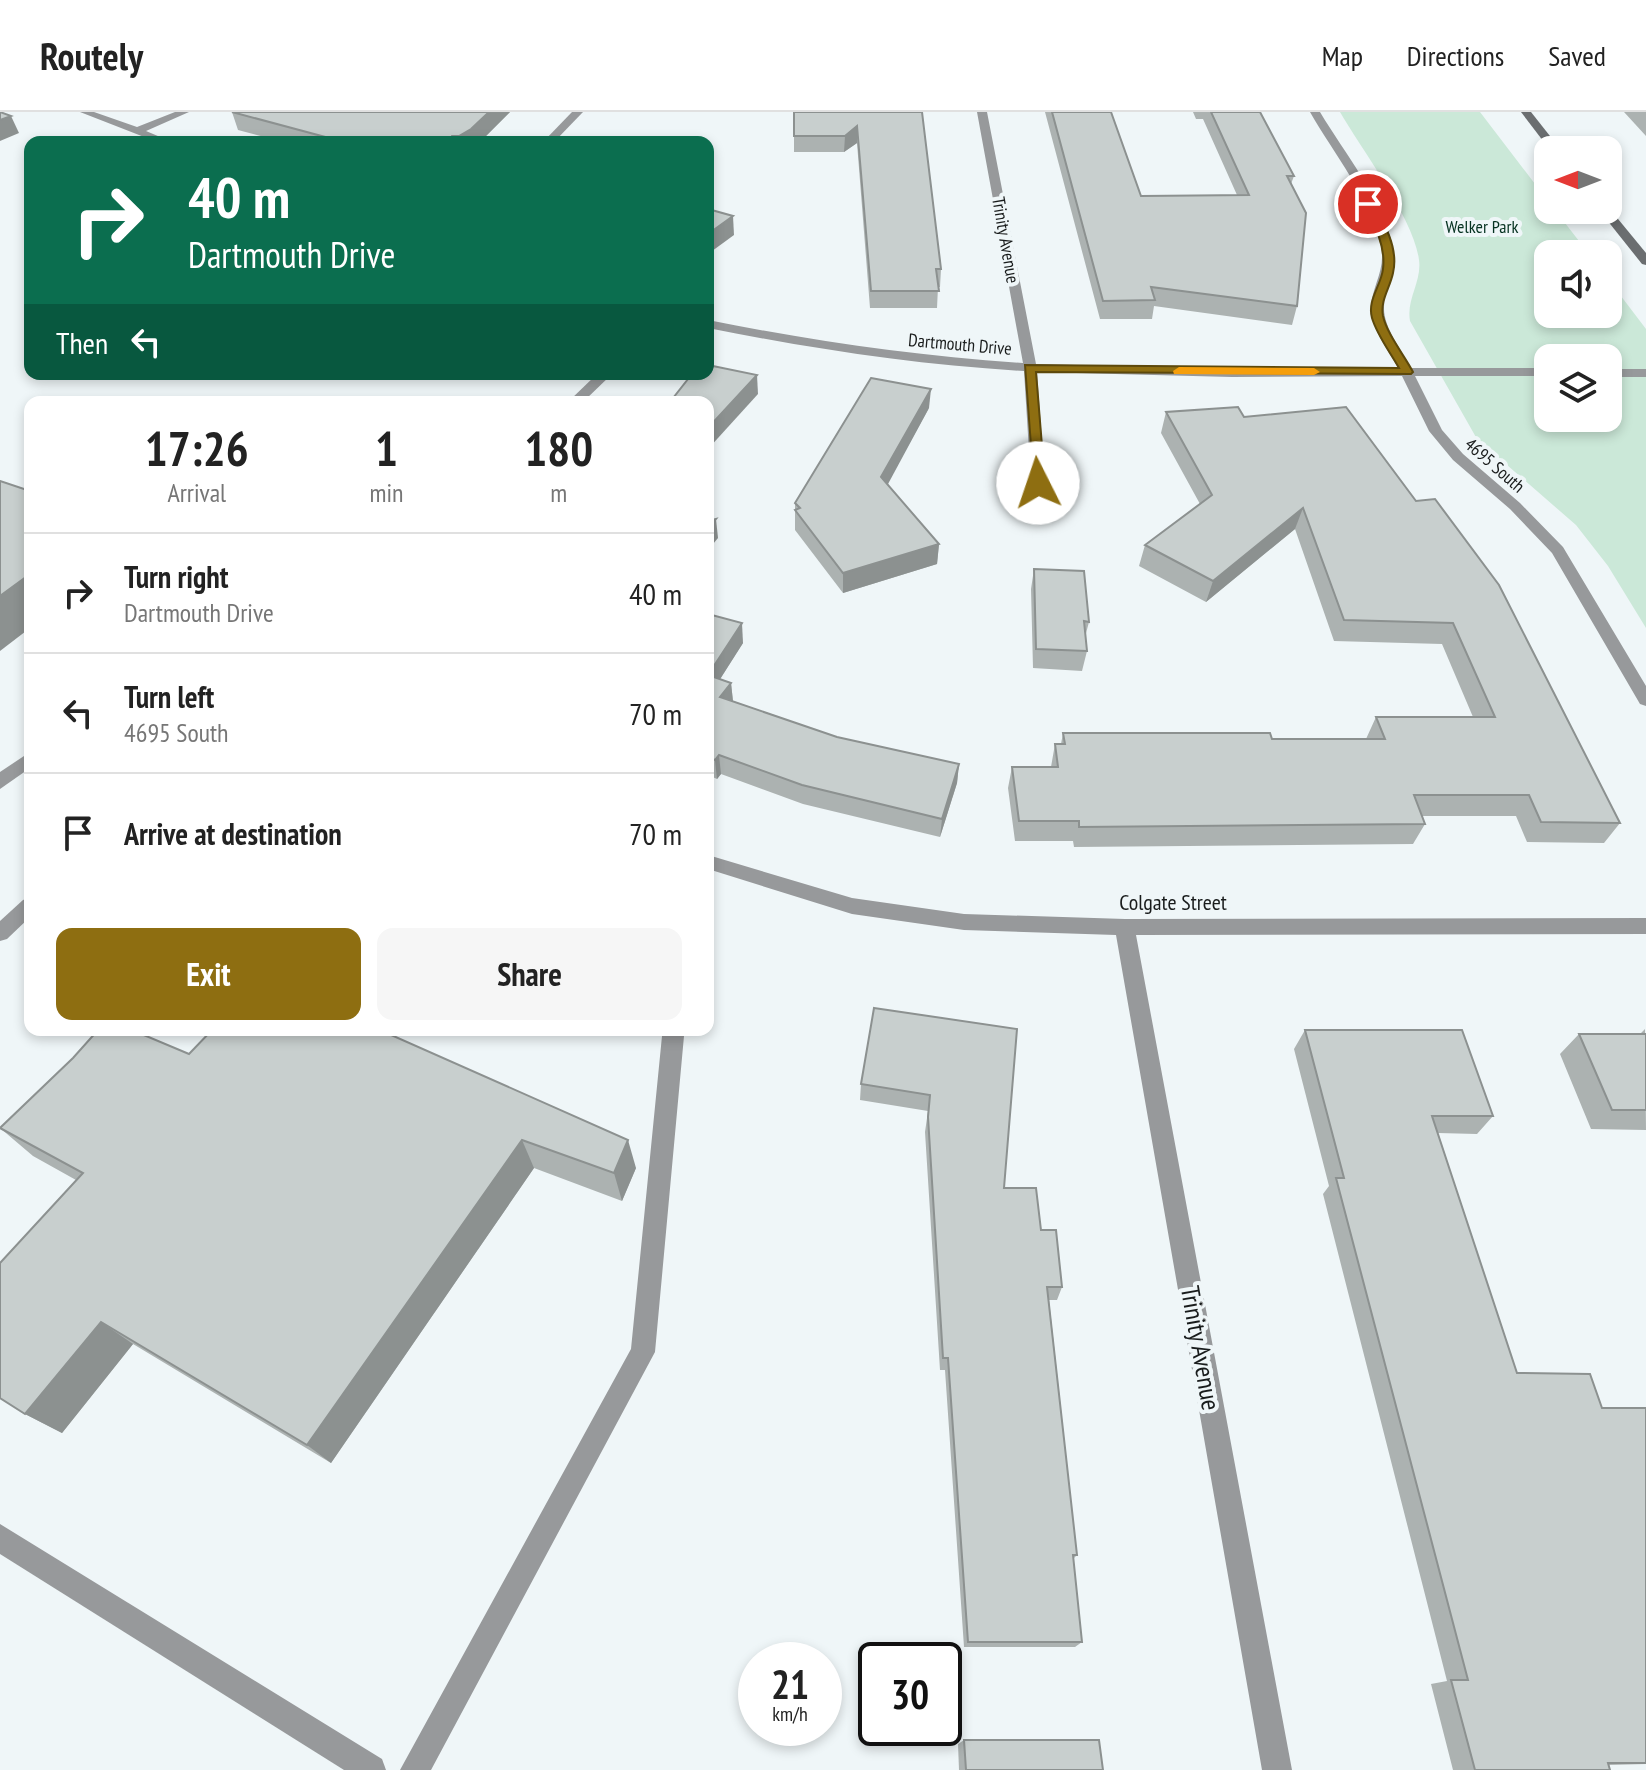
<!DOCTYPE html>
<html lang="en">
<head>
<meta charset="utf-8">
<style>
	:root { --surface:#fff; --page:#f6f6f6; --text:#222; --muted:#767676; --line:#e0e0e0; --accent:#8e6e11 }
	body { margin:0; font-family:"PT Sans Narrow",sans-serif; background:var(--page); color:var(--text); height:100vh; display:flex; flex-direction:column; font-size:30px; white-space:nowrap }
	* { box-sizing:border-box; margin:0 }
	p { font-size:26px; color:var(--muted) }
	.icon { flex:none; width:44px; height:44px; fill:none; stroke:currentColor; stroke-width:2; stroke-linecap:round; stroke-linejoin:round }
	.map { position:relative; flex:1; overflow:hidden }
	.sheet { position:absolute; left:24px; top:284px; width:690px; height:640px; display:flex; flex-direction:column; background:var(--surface); border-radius:16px; box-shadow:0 4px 12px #0003 }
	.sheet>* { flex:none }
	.guide { position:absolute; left:24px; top:24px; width:690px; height:244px; border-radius:16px; box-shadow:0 4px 12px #0003; background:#0b6e4f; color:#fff; overflow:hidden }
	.needle { width:52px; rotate:270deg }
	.tools { position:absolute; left:1534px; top:24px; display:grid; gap:16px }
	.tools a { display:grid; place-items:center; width:88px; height:88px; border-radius:16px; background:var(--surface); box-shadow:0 4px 12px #0003; font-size:40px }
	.speed { position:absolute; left:738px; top:1530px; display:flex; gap:16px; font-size:40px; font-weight:700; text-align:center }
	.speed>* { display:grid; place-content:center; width:104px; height:104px; border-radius:50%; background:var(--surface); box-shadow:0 4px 12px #0003; line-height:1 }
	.speed small { font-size:20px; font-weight:400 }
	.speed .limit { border:4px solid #111; border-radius:12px; background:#fff; color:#111 }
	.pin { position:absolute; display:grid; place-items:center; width:68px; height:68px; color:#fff; margin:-34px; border:4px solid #fff; border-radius:50%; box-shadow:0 2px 8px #0007 }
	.me { position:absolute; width:88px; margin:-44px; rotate:356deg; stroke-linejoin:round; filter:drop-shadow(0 0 6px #0008) }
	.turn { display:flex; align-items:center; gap:28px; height:168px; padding:0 32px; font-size:36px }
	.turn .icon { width:104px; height:104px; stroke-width:2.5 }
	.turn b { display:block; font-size:56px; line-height:68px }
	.then { display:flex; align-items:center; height:76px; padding:0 32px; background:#0003; gap:16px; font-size:30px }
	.eta { display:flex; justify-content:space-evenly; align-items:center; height:136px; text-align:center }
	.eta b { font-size:48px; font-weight:600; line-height:56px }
	.action { display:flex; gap:16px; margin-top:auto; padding:16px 32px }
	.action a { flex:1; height:92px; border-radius:16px; background:var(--accent); color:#fff; font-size:32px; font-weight:600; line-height:92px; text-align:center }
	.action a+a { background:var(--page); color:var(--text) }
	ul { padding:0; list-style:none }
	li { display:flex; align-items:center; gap:24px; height:120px; padding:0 32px; border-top:2px solid var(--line) }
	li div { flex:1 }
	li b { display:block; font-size:30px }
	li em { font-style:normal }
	header { display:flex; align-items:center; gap:48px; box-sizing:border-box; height:112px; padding:0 40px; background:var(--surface); border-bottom:2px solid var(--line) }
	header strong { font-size:38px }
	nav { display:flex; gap:44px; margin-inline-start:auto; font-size:28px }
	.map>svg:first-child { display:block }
	.green { fill:#cbe8d8; fill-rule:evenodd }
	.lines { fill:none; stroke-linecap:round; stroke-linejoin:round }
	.lane { fill:#97999b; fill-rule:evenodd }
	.street { fill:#97999b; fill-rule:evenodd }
	.secondary { fill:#6b6e70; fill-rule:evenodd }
	.wall { fill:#acb2b1 }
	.shaded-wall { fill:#8c9190 }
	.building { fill:#c8cfce; stroke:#8c9190; stroke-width:2 }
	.route { fill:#8e6e11; stroke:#5c480b; stroke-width:2 }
	.slow { fill:#f59e0b }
	.labels { text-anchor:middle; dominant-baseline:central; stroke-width:8; stroke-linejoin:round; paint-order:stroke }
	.far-park-label { font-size:18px; fill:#073322; stroke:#eff6f8 }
	.far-street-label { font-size:18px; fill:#191c1c; stroke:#eff6f8 }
	.street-label { font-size:22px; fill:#191c1c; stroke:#eff6f8 }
	.near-street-label { font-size:26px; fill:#191c1c; stroke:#eff6f8 }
</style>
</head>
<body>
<header>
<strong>Routely</strong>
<nav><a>Map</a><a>Directions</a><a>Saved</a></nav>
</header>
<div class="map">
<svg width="1646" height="1658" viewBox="0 0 1646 1658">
	<rect width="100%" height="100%" fill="#eff6f8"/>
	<path class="green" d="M 1340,0 L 1480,0 L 1548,89 L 1548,98 L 1555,98 L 1589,142 L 1548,142 L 1548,202 L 1608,202 L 1608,167 L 1646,217 L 1646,516 L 1608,454 L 1576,413 L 1477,327 L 1410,209 C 1406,187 1422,170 1419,148 C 1414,107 1362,38 1340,0 ZM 1548,246 L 1608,246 L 1608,306 L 1548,306 Z"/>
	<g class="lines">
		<g class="lane">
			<polygon points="30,640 30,656 0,677 0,660"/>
			<polygon points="659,918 681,918 684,924 655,1240 431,1658 400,1658 631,1237 662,924"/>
			<polygon points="0,1412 382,1647 386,1658 344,1658 0,1442"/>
		</g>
		<g class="street">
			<polygon points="80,0 94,0 137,15 175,0 189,0 146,19 172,30 157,30"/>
			<polygon points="572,0 583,0 554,30 543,30"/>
			<path d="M 977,0 L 987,0 L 1036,252 L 1232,257 L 1398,256 C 1389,239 1370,215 1371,195 C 1372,174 1386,157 1381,135 C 1371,87 1334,42 1310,0 L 1320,0 C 1345,42 1382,86 1393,135 C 1398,157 1384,174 1384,195 C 1383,215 1402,239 1411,256 L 1548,256 L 1548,264 L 1415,264 L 1442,318 L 1463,342 L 1520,391 L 1563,435 L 1646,574 L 1646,594 L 1640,592 L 1552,441 L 1510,397 L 1453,348 L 1429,319 L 1402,264 L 1232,265 L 1037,260 L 1045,371 L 1038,375 L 1031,371 L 1024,259 C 917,253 813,237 708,216 L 708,208 C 813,229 916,244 1023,251 Z"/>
			<rect x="1608" y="257" width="38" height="8"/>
			<polygon points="597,262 612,262 583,290 568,290"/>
			<polygon points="708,743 852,786 964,802 1125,807 1646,806 1646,822 1136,823 1292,1658 1262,1658 1116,823 964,818 852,802 708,757"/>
			<polygon points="30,785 30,805 7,827 0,829 0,809 23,788"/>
		</g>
		<g class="secondary">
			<polygon points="1521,0 1531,0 1561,38 1550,38"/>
			<polygon points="1609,96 1646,141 1646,153 1642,152 1599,98"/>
		</g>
	</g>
	<g class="wall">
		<polygon points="232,0 510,0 480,30 283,30 238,18"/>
		<polygon points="922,0 941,157 940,175 938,175 937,196 870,196 857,31 844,40 794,40 794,24"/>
		<polygon points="1045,0 1111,0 1141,84 1237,83 1203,7 1196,7 1193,0 1260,0 1294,64 1291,72 1297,194 1292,213 1154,194 1152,207 1100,207"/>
		<polygon points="1624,0 1646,0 1646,24"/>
		<polygon points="1346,295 1620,711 1604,731 1527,730 1516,704 1422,704 1425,712 1413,732 1074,735 1073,729 1015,729 1008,676 1012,655 1051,655 1055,632 1061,632 1063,621 1272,627 1366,627 1376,605 1473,605 1442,532 1334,529 1295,417 1206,490 1139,454 1145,433 1200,392 1161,321 1166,300 1244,305"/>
		<polygon points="929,296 887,372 939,432 937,452 843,481 795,418 795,391"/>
		<polygon points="1034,457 1089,510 1085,525 1087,539 1082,559 1033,556 1031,477"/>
		<polygon points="708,502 743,531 720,567 731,571 733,589 837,625 959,652 957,671 940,725 803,692 721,662 717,667 708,663"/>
		<polygon points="874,896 1004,1076 1041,1118 1062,1175 1057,1188 1049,1188 1077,1443 1073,1447 1082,1530 1075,1535 964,1535 945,1258 940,1258 925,1020 928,999 860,988 861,972"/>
		<polygon points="1645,917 1646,1018 1591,1017 1560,942 1579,922 1640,922"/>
		<polygon points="212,918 390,918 388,921 636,1056 622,1089 534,1056 331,1351 133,1232 62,1321 25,1302 76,1068 33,1044 0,1016 73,946 189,942"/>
		<polygon points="1305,918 1493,1004 1477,1022 1438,1021 1517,1261 1602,1296 1646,1296 1646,1652 1609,1653 1610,1658 1453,1658 1431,1572 1447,1569 1323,1082 1329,1074 1294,937"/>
		<polygon points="964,1628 1103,1658 959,1658 958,1632"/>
	</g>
	<g class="shaded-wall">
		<polygon points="489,0 510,0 480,30 461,30 459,24"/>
		<polygon points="11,4 19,21 0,29 0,8"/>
		<polygon points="857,14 857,31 844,40 845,24"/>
		<polygon points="733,104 734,123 708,142 708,122"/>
		<polygon points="757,263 758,282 708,337 708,316"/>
		<polygon points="931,277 929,296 881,385 881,365"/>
		<polygon points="1303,396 1295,417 1206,490 1213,469"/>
		<polygon points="716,407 718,426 708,438 708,417"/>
		<polygon points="939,432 937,452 843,481 843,461"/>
		<polygon points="30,462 30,516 0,539 0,484"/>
		<polygon points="742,511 743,531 710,583 708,563"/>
		<polygon points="731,571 733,590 720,585"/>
		<polygon points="719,643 721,662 717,667 715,648"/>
		<polygon points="959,652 957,671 940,725 942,707"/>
		<polygon points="522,1028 534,1056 331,1351 307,1333"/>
		<polygon points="628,1028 636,1056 622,1089 614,1061"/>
		<polygon points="101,1210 133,1232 62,1321 25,1302"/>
	</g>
	<g class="building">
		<polygon points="0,0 11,4 0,8"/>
		<polygon points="232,0 489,0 471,17 459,24 452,24 449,30 344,30"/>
		<polygon points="794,0 922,0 941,157 936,157 939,179 871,179 857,14 845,24 794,24"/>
		<polygon points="1052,0 1111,0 1141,84 1249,83 1211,0 1260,0 1294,64 1287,64 1306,101 1297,194 1151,175 1155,188 1103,189"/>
		<polygon points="708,97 733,104 708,122"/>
		<polygon points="708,253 757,263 708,316 708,290 670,290 692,262 708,262"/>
		<polygon points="871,266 931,277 881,365 939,432 843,461 795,398 800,396 795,391"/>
		<polygon points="1238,295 1244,305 1346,295 1416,389 1435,387 1499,473 1620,711 1541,710 1529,683 1414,683 1425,712 1079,715 1079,709 1019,709 1012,655 1058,655 1055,632 1065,632 1063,621 1270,621 1272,627 1385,627 1376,605 1495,605 1453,511 1344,508 1303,396 1213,469 1145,433 1212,383 1166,300"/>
		<polygon points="0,369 30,379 30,462 0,484"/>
		<polygon points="716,407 708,417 708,409"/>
		<polygon points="1034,457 1084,459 1089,510 1084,509 1087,539 1036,537"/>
		<polygon points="708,502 742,511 708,563 731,571 720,585 837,625 959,652 942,707 802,673 719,643 715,648 708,645"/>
		<polygon points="874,896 1017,917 1004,1076 1036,1076 1041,1118 1056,1118 1062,1175 1047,1175 1077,1443 1073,1443 1082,1530 968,1530 948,1246 943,1246 928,1005 930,983 861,972"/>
		<polygon points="98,918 132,918 189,942 212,918 380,918 628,1028 614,1061 522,1028 307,1333 101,1210 25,1302 0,1286 0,1151 83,1061 0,1016 73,946"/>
		<polygon points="1305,918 1462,918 1493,1004 1432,1004 1517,1261 1590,1262 1602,1296 1646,1296 1646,1651 1608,1651 1610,1658 1475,1658 1451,1568 1468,1568 1336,1066 1344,1066"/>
		<polygon points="1579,922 1646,922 1646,998 1612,998"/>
		<polygon points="964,1628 1099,1628 1103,1658 966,1658"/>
	</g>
	<path class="route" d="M 1368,89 L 1371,90 C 1384,110 1399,136 1393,161 C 1390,176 1380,188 1383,204 C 1387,222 1404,243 1413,260 L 1411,262 L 1036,260 L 1045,371 L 1034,374 L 1025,253 L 1399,256 C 1390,240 1377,223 1372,206 C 1367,188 1381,174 1383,157 C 1386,133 1374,112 1363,92 Z"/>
	<polygon class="slow" points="1179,255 1314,256 1320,260 1314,263 1174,262 1173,259"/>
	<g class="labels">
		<g class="far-park-label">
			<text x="1482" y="114">Welker Park</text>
		</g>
		<g class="far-street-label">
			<text transform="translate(1006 128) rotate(80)">Trinity Avenue</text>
			<text transform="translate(960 232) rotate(5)">Dartmouth Drive</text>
			<text transform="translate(1495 353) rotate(41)">4695 South</text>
		</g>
		<g class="street-label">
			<text x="1173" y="790">Colgate Street</text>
		</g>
		<g class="near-street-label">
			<text transform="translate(1201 1236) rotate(80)">Trinity Avenue</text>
		</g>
	</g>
</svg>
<div class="tools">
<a><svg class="needle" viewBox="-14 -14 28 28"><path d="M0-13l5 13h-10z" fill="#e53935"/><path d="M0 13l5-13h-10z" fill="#767676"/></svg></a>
<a><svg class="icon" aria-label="sound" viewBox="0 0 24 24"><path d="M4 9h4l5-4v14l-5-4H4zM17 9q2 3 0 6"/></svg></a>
<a><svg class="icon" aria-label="layers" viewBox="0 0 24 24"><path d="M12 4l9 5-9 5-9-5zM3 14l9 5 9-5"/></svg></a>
</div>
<div class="speed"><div>21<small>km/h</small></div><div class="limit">30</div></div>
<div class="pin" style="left:1368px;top:92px;background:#d93025"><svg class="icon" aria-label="arrive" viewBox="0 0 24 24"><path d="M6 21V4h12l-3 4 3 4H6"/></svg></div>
<svg class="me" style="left:1038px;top:371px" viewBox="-20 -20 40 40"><circle r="19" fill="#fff"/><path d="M0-13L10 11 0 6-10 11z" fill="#8e6e11"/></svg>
<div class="guide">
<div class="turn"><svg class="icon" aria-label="right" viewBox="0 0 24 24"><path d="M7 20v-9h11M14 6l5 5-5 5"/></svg><div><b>40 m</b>Dartmouth Drive</div></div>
<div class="then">Then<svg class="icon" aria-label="left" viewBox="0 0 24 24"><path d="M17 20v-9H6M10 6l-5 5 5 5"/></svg></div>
</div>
<section class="sheet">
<div class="eta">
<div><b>17:26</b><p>Arrival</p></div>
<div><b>1</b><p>min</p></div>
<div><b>180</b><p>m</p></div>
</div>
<ul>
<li><svg class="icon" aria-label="right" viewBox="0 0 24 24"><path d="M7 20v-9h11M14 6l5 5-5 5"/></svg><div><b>Turn right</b><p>Dartmouth Drive</p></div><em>40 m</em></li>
<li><svg class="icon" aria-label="left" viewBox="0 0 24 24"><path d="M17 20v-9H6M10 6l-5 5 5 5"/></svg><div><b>Turn left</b><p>4695 South</p></div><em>70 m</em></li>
<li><svg class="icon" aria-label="arrive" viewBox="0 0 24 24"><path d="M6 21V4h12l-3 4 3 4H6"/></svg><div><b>Arrive at destination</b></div><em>70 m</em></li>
</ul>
<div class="action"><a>Exit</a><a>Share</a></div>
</section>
</div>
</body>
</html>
